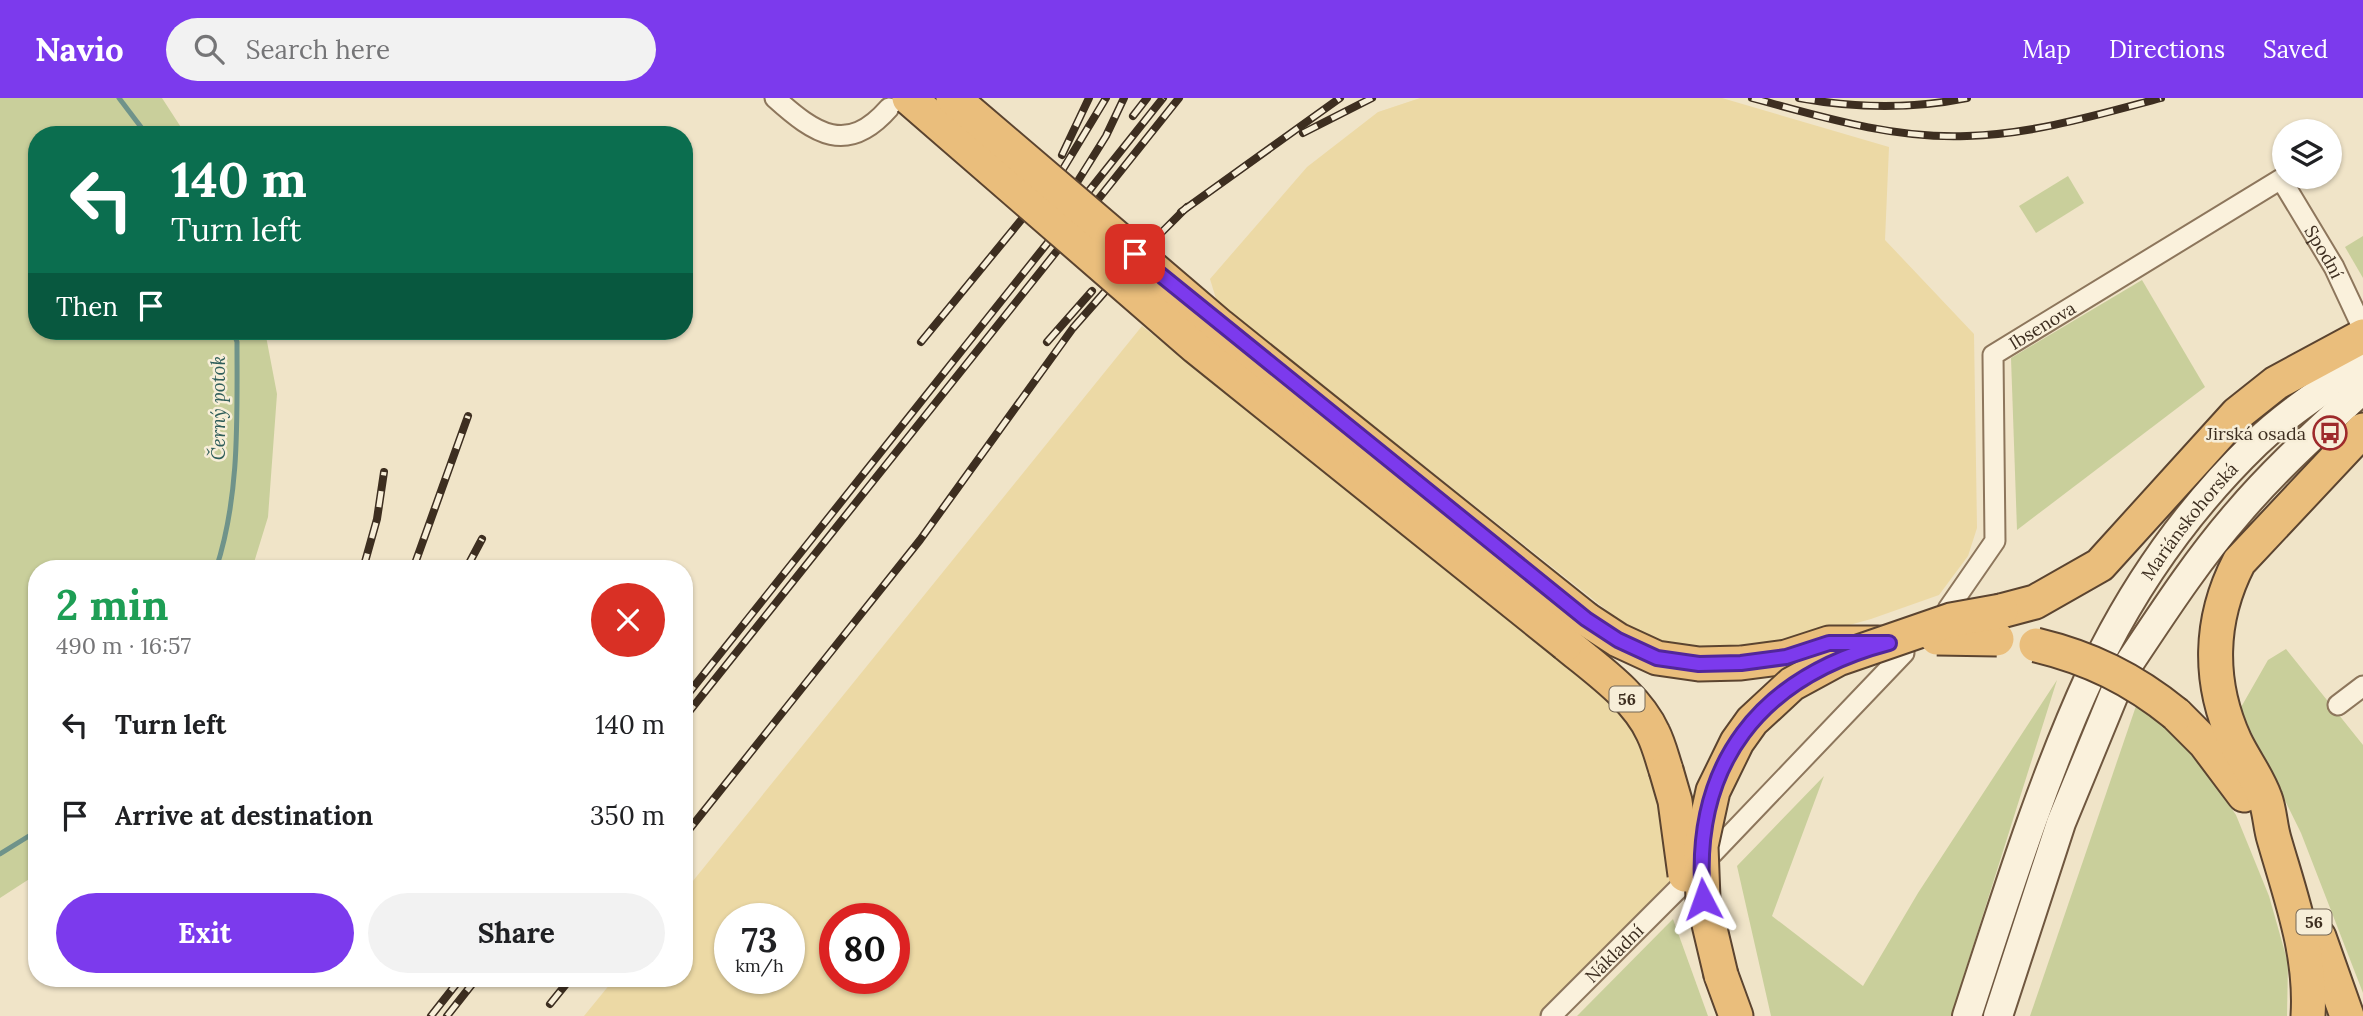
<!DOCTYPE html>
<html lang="en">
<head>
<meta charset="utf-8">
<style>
	:root { --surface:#fff; --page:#f2f2f2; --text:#202124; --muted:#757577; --accent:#7c3aed }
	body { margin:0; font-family:Lora,serif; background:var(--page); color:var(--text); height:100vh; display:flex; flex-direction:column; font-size:26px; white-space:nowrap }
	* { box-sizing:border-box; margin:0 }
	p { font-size:23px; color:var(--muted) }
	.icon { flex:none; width:38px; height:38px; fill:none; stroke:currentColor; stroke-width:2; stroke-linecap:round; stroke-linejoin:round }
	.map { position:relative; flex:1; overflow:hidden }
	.sheet { position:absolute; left:28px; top:462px; width:665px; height:427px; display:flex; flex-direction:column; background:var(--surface); border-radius:28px; box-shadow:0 2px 5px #0004 }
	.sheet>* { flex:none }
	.guide { position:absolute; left:28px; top:28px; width:665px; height:214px; border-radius:28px; box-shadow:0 2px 5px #0004; background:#0b6e4f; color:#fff; overflow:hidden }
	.tools { position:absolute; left:2272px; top:21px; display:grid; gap:14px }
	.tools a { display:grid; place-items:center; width:70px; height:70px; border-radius:50%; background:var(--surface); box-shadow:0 2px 5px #0004; font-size:35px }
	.speed { position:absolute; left:714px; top:805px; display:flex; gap:14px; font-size:35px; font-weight:700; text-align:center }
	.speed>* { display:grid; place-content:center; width:91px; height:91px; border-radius:50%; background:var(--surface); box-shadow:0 2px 5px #0004; line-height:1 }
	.speed small { font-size:18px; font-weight:400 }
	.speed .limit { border:10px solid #d22; background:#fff; color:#111 }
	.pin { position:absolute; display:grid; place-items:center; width:60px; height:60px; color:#fff; margin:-30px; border-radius:14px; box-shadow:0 4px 10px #0006 }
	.me { position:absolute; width:77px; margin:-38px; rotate:356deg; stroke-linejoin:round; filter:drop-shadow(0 0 5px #0008) }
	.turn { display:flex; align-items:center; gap:24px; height:147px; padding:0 28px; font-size:32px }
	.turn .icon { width:91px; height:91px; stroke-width:2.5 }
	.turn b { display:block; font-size:49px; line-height:60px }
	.then { display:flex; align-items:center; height:66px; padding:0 28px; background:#0003; gap:14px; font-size:26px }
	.round { display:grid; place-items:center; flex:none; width:74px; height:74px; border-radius:37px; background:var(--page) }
	.overview { display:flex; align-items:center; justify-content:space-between; height:119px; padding:0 28px }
	h1 { font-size:42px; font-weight:800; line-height:52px; color:#1e9e55 }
	.primary-button { display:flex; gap:14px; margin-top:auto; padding:14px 28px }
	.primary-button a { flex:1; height:80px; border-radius:42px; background:var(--accent); color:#fff; font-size:28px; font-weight:800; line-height:80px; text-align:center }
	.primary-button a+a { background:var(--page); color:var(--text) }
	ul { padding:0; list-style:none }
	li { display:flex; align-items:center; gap:21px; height:91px; padding:0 28px }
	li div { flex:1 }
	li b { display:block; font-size:26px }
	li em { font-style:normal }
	header { display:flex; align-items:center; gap:42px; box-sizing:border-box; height:98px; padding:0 35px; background:var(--accent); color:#fff }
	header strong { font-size:33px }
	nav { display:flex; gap:38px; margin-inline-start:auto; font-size:24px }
	.search { width:490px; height:63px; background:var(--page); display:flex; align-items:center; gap:18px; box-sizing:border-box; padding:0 24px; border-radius:38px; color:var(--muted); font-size:26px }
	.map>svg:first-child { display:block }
	.green { fill:#c9cf9b }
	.sand { fill:#ecd9a5; fill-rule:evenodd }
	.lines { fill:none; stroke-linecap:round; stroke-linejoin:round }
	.stream { stroke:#6f938a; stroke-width:5 }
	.minor-casing { stroke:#8d765c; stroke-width:23 }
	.secondary-casing { stroke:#6f573f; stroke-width:32 }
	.trunk-casing { stroke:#5b4430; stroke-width:37 }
	.minor { stroke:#faf1dc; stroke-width:19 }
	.secondary { stroke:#faf1dc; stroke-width:28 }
	.trunk { stroke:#eabe7c; stroke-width:33 }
	.rail-casing { stroke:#3d2e20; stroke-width:8 }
	.rail { stroke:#f7eed8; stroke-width:5; stroke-dasharray:16; stroke-linecap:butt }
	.trunk-bridge-casing { stroke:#5b4430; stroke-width:37; stroke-linecap:butt }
	.trunk-bridge { stroke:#eabe7c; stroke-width:33 }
	.route-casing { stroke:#51269a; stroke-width:18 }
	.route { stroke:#7c3aed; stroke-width:12 }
	.labels { text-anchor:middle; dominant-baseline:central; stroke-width:5; stroke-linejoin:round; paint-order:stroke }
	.shield { fill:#f7eed8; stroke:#756857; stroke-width:2 }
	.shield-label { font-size:16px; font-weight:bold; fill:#3d2e20 }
	.street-label { font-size:18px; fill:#3d2e20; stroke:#f7eed8 }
	.poi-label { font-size:18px; fill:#3d2e20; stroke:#f7eed8; text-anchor:end }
	.water-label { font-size:19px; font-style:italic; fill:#2f5d5a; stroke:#f7eed8 }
</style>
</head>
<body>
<header>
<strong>Navio</strong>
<div class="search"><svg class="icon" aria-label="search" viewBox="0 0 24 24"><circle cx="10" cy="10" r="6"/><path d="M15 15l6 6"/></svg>Search here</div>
<nav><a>Map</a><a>Directions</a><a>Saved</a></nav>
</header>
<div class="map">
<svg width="2363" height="918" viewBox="0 0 2363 918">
	<rect width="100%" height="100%" fill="#f0e4c8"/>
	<g class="green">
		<polygon points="0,0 162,0 186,37 37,37 37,233 265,233 277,296 268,419 252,471 37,471 37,776 0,800"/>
		<polygon points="2068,78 2084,105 2036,135 2019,108"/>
		<polygon points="2363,138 2363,180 2345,149"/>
		<polygon points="2142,182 2205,289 2017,432 2011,260"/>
		<polygon points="2286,551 2363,647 2363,895 2301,735 2240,611 2268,562"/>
		<polygon points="2057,582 1951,918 1771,918 1737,768 1824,678 1772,818 1863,888 1918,795"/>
		<polygon points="2136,608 2187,646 2236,717 2269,798 2288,865 2287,918 2030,918"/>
		<polygon points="1673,821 1708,918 1577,918"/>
	</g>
	<g class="sand">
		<polygon points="1420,0 1722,0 1889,49 1885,142 1974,236 1977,430 1968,458 1939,497 1871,521 1764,551 1693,551 1649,539 1618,521 1217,204 1210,181 1307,69 1378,14"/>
		<path d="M 1142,228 L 1595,588 L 1629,622 L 1653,662 L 1678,791 L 1550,918 L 584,918 L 615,880 L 684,880 L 684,794 ZM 730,821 L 789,821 L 789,880 L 730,880 ZM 835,821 L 894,821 L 894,880 L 835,880 Z"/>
	</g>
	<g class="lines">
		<g class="stream">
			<polyline points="119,0 147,37"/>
			<path d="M 216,471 C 240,398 237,319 237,244 L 233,233"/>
			<polyline points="0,756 37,733"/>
		</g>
		<defs>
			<g id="minor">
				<path d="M 775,0 C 815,36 847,58 889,10"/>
				<path id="s1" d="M 1948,511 L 1995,443 L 1993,257 L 2281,81 L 2334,169 L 2363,231"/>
				<polyline points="2338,607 2363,588"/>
				<polyline points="1713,755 1904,555"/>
				<path id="s2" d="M 1551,918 L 1678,791"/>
			</g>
			<g id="secondary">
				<path id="s3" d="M 2104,551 C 2143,475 2195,404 2256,345 C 2288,314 2327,290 2363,264"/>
				<path d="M 2130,564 C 2164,513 2197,462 2237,416 C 2275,371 2320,331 2363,291"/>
				<path d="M 1967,918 C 2005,802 2040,687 2091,576"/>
				<polyline points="1998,918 2061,725 2117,589"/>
			</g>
			<g id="trunk">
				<polyline points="2001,513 2035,504 2100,467 2237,316 2276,285 2363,238"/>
				<polyline points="1586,521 1618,542 1657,560 1699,566 1741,565 1786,559 1829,545 1878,545"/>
				<path d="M 1566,546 C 1596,571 1637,599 1653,635 C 1659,647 1662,660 1666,672"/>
				<polyline points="2176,616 2205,645 2244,697"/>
				<polyline points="2319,839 2347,918"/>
				<polyline points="1721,877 1736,918"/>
				<path d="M 2308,918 C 2312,856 2291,800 2274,741 C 2270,728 2270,713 2265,700 C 2258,680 2244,662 2235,643 C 2208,584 2209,522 2239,464 L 2363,332"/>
			</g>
		</defs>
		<use href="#minor" class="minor-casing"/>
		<use href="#secondary" class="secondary-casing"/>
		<use href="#trunk" class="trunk-casing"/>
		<use href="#minor" class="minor"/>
		<use href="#secondary" class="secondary"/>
		<use href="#trunk" class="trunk"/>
		<defs>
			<g id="rail">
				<path d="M 1752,0 C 1822,19 1893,41 1967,38 C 2034,36 2097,17 2161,0"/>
				<path d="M 1799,0 C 1854,10 1912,11 1967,0"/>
				<polyline points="1133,18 1147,0"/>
				<polyline points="1303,35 1372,0"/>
				<polyline points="1062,57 1089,0"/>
				<polyline points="1066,102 1106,38 1124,0"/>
				<polyline points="1181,114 1340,0"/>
				<polyline points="921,244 1063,71 1106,0"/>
				<polyline points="1047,244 1092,193"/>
				<polyline points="363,471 377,421 384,374"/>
				<polyline points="413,471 468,318"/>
				<polyline points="466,471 482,441"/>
				<polyline points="684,601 1163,0"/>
				<polyline points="684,620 1179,0"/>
				<polyline points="684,738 920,442 1073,230 1124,172 1187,109"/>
				<polyline points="550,906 571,880"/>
				<polyline points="431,918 461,880"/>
				<polyline points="447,918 477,880"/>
			</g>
		</defs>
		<use href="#rail" class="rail-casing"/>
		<use href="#rail" class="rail"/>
		<defs>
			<g id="trunk-bridge">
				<polyline points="909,0 1196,249 1566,546"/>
				<polyline points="953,0 1220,228 1586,521"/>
				<polyline points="1937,540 1997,541"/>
				<path d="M 2036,547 C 2090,560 2133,581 2176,616"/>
				<polyline points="1666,672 1675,703 1685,777"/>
				<polyline points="1721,877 1703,801 1701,748 1713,693 1737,644 1752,623 1792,586 1838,561 1951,522 2001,513"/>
			</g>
		</defs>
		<use href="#trunk-bridge" class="trunk-bridge-casing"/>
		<use href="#trunk-bridge" class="trunk-bridge"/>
	</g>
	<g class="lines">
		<defs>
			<path id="route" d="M 1135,156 L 1586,521 L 1618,542 L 1657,560 L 1699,566 L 1741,565 L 1786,559 L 1829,545 L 1889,545 C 1760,579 1691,666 1703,801"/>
		</defs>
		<use href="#route" class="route-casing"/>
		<use href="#route" class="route"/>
	</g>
	<defs>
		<symbol id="bus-ring" viewBox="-11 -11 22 22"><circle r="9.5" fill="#f7eed8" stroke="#9e2a2b" stroke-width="1.5"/><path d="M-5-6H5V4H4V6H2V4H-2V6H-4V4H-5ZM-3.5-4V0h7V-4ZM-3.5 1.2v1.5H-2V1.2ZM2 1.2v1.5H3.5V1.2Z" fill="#9e2a2b"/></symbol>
	</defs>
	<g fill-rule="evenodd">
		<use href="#bus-ring" x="2311" y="316" width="38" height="38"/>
	</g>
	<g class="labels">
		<g class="shield">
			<rect x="1609.5" y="588.5" width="35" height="25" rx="5"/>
			<rect x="2296.5" y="811.5" width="35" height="25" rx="5"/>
		</g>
		<g class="shield-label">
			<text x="1627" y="601">56</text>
			<text x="2314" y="824">56</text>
		</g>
		<g class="street-label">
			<text stroke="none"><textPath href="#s1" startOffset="691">Spodní</textPath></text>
			<text stroke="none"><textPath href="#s1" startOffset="326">Ibsenova</textPath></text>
			<text stroke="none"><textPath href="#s3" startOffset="154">Mariánskohorská</textPath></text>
			<text stroke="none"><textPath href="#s2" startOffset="89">Nákladní</textPath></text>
		</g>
		<g class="poi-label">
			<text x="2306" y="335">Jirská osada</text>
		</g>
		<g class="water-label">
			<text transform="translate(218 310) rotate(-90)">Černý potok</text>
		</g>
	</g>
</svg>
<div class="tools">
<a><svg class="icon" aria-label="layers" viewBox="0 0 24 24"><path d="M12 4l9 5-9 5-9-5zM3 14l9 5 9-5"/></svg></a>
</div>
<div class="speed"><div>73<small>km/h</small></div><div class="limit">80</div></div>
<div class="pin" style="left:1135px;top:156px;background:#d93025"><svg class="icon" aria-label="arrive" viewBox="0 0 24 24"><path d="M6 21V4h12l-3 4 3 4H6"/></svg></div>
<svg class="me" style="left:1703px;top:801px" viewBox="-20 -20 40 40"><path d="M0-17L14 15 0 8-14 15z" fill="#7c3aed" stroke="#fff" stroke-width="4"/></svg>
<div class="guide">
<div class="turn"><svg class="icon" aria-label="left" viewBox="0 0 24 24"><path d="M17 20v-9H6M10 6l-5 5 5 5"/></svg><div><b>140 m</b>Turn left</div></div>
<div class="then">Then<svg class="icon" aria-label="arrive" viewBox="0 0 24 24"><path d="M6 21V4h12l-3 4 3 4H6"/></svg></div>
</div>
<section class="sheet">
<div class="overview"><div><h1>2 min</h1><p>490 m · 16:57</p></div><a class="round" style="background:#d93025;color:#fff"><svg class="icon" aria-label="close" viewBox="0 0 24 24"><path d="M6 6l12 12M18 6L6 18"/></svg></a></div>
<ul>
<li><svg class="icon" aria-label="left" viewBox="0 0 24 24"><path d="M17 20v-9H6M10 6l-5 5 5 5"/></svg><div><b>Turn left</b></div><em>140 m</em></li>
<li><svg class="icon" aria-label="arrive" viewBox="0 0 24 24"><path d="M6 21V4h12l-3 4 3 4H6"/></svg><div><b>Arrive at destination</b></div><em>350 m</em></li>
</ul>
<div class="primary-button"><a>Exit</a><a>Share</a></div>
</section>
</div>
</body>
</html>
